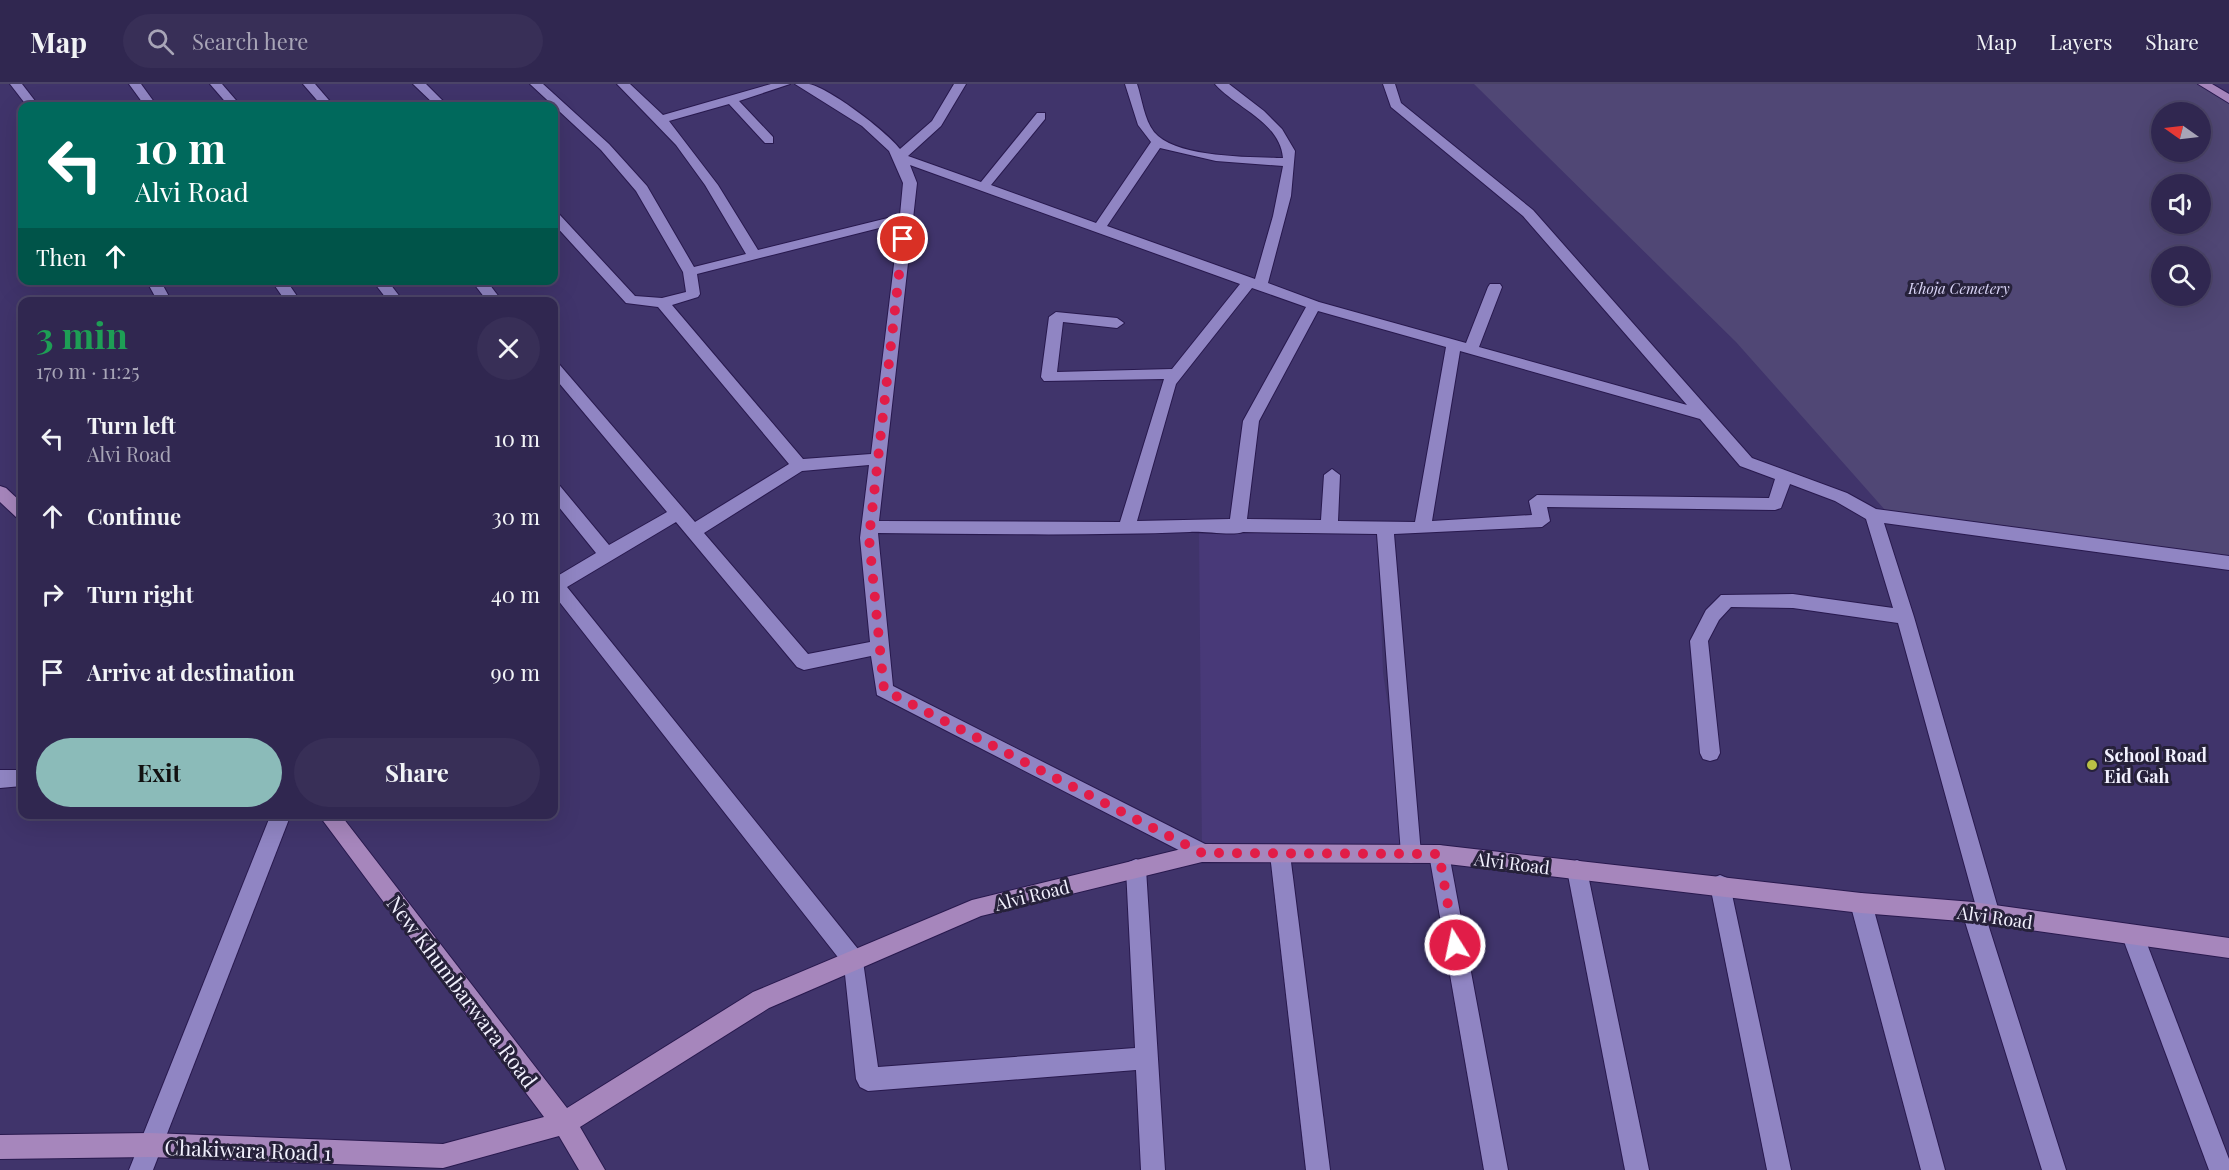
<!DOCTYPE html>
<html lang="en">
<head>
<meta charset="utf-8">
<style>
	:root { --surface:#302750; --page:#382f57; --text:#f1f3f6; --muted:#a8a5b7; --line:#4b4467; --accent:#8bbbb9 }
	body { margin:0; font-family:"Playfair Display",serif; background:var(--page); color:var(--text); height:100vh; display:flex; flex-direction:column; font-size:22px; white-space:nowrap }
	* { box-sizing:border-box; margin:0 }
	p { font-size:20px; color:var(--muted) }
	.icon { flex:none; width:33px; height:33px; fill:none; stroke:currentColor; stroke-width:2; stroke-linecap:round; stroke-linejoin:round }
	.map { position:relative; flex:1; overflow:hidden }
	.side { position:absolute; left:18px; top:213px; width:540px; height:522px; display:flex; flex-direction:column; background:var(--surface); border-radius:12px; box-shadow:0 6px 24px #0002,0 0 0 2px var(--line) }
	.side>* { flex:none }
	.hud { position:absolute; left:18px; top:18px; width:540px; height:183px; border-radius:12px; box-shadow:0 6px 24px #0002,0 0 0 2px var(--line); background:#00695c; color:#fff; overflow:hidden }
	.needle { width:39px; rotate:284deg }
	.buttons { position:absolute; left:2151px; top:18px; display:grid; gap:12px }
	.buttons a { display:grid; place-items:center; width:60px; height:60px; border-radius:50%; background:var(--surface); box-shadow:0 6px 24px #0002,0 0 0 2px var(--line); font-size:30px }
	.pin { position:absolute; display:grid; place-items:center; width:51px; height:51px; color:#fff; margin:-26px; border:3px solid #fff; border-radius:50%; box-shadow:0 2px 6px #0007 }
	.me { position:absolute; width:66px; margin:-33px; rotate:350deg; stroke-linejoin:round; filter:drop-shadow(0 0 4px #0008) }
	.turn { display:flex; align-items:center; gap:21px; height:126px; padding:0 18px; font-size:27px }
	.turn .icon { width:78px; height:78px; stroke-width:2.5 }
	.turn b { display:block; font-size:42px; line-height:51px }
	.then { display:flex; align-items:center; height:57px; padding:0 18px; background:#0003; gap:12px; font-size:22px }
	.round { display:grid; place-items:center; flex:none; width:63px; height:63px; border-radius:32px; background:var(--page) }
	.overview { display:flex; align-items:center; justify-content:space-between; height:102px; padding:0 18px }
	h1 { font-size:36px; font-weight:700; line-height:45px; color:#1e9e55 }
	.primary-button { display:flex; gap:12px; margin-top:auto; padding:12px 18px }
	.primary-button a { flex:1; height:69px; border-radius:36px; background:var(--accent); color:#111; font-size:24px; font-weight:700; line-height:69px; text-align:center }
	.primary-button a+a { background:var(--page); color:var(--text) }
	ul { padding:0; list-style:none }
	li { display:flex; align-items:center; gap:18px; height:78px; padding:0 18px }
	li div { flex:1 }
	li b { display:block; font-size:22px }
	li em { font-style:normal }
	header { display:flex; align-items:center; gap:36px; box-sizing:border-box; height:84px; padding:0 30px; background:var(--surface); border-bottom:2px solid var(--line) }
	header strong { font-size:28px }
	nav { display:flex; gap:33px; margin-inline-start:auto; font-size:21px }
	.search { width:420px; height:54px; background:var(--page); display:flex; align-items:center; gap:15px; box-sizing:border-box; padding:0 21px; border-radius:33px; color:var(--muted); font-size:22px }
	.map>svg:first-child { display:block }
	.built { fill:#483978 }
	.green { fill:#504775; fill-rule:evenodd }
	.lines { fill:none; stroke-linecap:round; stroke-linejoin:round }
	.street-casing { stroke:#28194e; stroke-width:2 }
	.secondary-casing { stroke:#28194e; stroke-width:2 }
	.street { fill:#9085c3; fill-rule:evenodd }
	.secondary { fill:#a686bc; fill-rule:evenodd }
	.route { stroke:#e11d48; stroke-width:10; stroke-dasharray:0 18 }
	.poi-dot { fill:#bac045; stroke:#26213a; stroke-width:2 }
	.labels { text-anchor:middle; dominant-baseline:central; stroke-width:6; stroke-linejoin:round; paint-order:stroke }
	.far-park-label { font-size:15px; font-style:italic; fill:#d9d4f6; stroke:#26213a }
	.poi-label { font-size:18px; font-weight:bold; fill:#f2f1fe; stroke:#26213a; text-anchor:start }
	.street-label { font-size:18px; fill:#f2f1fe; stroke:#26213a }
	.near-street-label { font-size:21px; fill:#f2f1fe; stroke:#26213a }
</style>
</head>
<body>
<header>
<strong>Map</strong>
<div class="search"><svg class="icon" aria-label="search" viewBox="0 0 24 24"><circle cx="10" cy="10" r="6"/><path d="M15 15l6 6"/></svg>Search here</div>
<nav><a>Map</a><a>Layers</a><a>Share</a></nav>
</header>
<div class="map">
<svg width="2229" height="1086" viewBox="0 0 2229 1086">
	<rect width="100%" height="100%" fill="#40346b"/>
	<polygon class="built" points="1199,448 1378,450 1383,589 1411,770 1202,769"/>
	<path class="green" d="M 1474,0 L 2203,0 L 2229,15 L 2229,480 L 1893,435 L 1736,258 ZM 2162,28 L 2200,28 L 2200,68 L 2162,68 ZM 2162,100 L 2200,100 L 2200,140 L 2162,140 ZM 2162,172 L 2200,172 L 2200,212 L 2162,212 Z"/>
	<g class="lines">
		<defs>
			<g id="street">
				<polygon points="10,0 22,0 39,22 27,22"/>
				<polygon points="129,0 141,0 157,22 145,22"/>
				<polygon points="210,0 222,0 241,22 229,22"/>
				<polygon points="303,0 315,0 334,22 322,22"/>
				<polygon points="413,0 426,0 448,22 436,22"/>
				<path d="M 530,0 L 543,0 L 609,60 L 647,102 L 694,183 L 746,170 L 705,101 L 676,61 L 617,0 L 630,0 L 663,31 L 771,0 L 790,0 L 739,17 L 773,53 L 773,59 L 765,59 L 729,20 L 669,37 L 718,101 L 758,166 L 900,131 L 903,99 L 889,67 L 862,42 L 795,0 C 799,0 805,0 809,0 C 831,5 886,47 900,65 L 932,37 L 954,0 L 966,0 L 941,42 L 908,72 L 981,98 L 1037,29 L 1045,29 L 1045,35 L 991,101 L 1096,139 L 1151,58 L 1138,41 L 1125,0 L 1137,0 C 1142,15 1144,35 1154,48 C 1175,74 1252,73 1283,74 C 1280,38 1236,24 1215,0 L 1229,0 L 1264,27 L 1282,45 L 1295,67 L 1291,112 L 1268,199 L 1319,218 L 1466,259 L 1488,203 L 1490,200 L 1500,200 L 1502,203 L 1479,263 L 1687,321 L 1523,132 L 1391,23 L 1383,0 L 1395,0 L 1401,19 L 1533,126 L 1752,374 L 1847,409 L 1876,425 L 2229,472 L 2229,486 L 1884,439 L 1914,533 L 2000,831 L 1997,838 L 1988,840 L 2066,1086 L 2042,1086 L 1962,828 L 1966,821 L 1975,819 L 1898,539 L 1793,524 L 1731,523 L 1719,536 L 1708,557 L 1720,669 L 1717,675 L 1710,677 L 1703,675 L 1700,669 L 1690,557 L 1706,526 L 1721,511 L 1793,510 L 1893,524 L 1866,435 L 1835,417 L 1790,400 L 1781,424 L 1775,426 L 1547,423 L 1550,437 L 1542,443 L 1394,450 L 1421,770 L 1418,777 L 1411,779 L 1404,777 L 1401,770 L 1377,450 L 1243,448 C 1234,452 1203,447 1190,448 C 1086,452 982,450 878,449 L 893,602 L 1209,762 L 1212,769 L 1209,776 L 1202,778 L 877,611 L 871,572 L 804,586 L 797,583 L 676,438 L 567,503 L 862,870 L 878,983 L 1135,964 L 1126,785 L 1129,778 L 1136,775 L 1143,778 L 1146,785 L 1165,1086 L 1141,1086 L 1136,986 L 868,1007 L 860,1003 L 856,995 L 844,881 L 554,511 L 554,494 L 596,469 L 554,417 L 554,400 L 560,402 L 609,461 L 667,428 L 554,293 L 554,279 L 559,280 L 695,438 L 789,380 L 658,223 L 626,219 L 554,140 L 554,129 L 559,130 L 635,212 L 662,214 L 686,208 L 683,188 L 636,107 L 601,66 ZM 1160,64 L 1216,77 L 1283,82 L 1273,132 L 1255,195 L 1107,142 ZM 910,81 L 1240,200 L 1172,285 L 1057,288 L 1063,238 L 1117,244 L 1124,239 L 1117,234 L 1056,228 L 1049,233 L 1041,293 L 1044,297 L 1164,295 L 1120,438 L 879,437 L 917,99 ZM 899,139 L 871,370 L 803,375 L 672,221 L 698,213 L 700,210 L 697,190 ZM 1252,204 L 1306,223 L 1243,337 L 1230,435 L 1137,437 L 1176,300 ZM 1318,227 L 1446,263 L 1415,438 L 1338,437 L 1340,391 L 1332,385 L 1324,391 L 1321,436 L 1247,435 L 1259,337 ZM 1460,267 L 1700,335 L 1740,382 L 1775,395 L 1769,414 L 1537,411 L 1529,417 L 1532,431 L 1432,437 ZM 869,381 L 860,454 L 870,558 L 808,570 L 704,449 L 802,387 Z"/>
				<polygon points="146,196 160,196 172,218 158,218"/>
				<polygon points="271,196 286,196 301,218 286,218"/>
				<polygon points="372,196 387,196 404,218 389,218"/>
				<polygon points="471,196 486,196 503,218 488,218"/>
				<polygon points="0,686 22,686 22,702 0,704"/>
				<polygon points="271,730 291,730 153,1086 129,1086"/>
				<polygon points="1280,761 1287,763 1290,770 1330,1086 1306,1086 1270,770 1273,763"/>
				<polygon points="1439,761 1446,763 1449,770 1508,1086 1484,1086 1429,770 1432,763"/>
				<polygon points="1577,776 1584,779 1587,786 1649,1086 1625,1086 1567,786 1570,779"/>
				<polygon points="1720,791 1727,794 1730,801 1791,1086 1767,1086 1710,801 1713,794"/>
				<polygon points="1861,809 1868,812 1872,819 1945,1086 1921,1086 1850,819 1854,812"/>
				<polygon points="2133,842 2141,845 2144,852 2229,1075 2229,1086 2209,1086 2122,852 2125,845"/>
			</g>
			<g id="secondary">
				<polygon points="2198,0 2212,0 2229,10 2229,19"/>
				<polygon points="0,402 6,404 22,419 22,435 16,433 0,418"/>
				<polygon points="318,730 340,730 567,1024 753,908 972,816 1202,760 1439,761 1861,809 1973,818 2229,854 2229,874 1973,838 1861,829 1439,779 1202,778 981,832 769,924 580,1043 605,1086 579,1086 559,1052 443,1084 150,1073 0,1075 0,1051 150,1049 443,1060 544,1033"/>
			</g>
		</defs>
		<use href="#street" class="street-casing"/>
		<use href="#secondary" class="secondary-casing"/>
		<use href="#street" class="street"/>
		<use href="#secondary" class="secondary"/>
	</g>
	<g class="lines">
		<polyline class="route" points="903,155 869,454 884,606 1202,769 1439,770 1455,861"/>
	</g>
	<circle class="poi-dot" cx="2092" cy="681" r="6"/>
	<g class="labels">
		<g class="far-park-label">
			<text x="1959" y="204">Khoja Cemetery</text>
		</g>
		<g class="poi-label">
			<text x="2104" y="671">School Road<tspan x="2104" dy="21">Eid Gah</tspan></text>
		</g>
		<g class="street-label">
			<text transform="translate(1512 779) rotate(7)">Alvi Road</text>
			<text transform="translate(1032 811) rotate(-14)">Alvi Road</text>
			<text transform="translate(1995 833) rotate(8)">Alvi Road</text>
		</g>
		<g class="near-street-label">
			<text transform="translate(463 907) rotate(53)">New Khumbarwara Road</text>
			<text transform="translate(248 1065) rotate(2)">Chakiwara Road 1</text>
		</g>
	</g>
</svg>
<div class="buttons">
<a><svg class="needle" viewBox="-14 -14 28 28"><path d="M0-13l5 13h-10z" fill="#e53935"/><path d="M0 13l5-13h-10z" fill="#a8a5b7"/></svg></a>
<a><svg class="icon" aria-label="sound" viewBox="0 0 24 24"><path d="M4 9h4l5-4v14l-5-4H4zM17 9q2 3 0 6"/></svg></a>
<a><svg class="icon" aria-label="search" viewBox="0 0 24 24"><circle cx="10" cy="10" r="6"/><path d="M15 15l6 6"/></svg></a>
</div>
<div class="pin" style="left:903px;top:155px;background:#d93025"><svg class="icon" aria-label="arrive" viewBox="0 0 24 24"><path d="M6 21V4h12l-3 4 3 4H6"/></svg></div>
<svg class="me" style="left:1455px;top:861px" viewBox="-20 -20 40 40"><circle r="17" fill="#e11d48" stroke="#fff" stroke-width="3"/><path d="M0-11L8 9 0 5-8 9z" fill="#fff"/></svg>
<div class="hud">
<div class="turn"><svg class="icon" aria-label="left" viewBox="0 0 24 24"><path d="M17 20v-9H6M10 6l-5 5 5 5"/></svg><div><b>10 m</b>Alvi Road</div></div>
<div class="then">Then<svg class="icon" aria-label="ahead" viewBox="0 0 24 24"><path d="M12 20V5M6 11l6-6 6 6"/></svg></div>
</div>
<section class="side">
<div class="overview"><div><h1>3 min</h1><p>170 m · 11:25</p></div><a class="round"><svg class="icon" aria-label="close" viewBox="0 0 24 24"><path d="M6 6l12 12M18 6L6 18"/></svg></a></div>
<ul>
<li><svg class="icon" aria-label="left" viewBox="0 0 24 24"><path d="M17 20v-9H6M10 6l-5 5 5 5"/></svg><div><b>Turn left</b><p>Alvi Road</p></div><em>10 m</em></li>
<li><svg class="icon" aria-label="ahead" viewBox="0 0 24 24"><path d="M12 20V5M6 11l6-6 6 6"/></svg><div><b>Continue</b></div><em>30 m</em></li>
<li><svg class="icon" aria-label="right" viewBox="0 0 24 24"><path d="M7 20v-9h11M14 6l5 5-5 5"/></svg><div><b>Turn right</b></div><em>40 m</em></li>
<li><svg class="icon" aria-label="arrive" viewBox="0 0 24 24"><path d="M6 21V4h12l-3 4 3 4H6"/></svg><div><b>Arrive at destination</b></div><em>90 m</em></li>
</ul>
<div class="primary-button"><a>Exit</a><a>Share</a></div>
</section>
</div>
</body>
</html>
